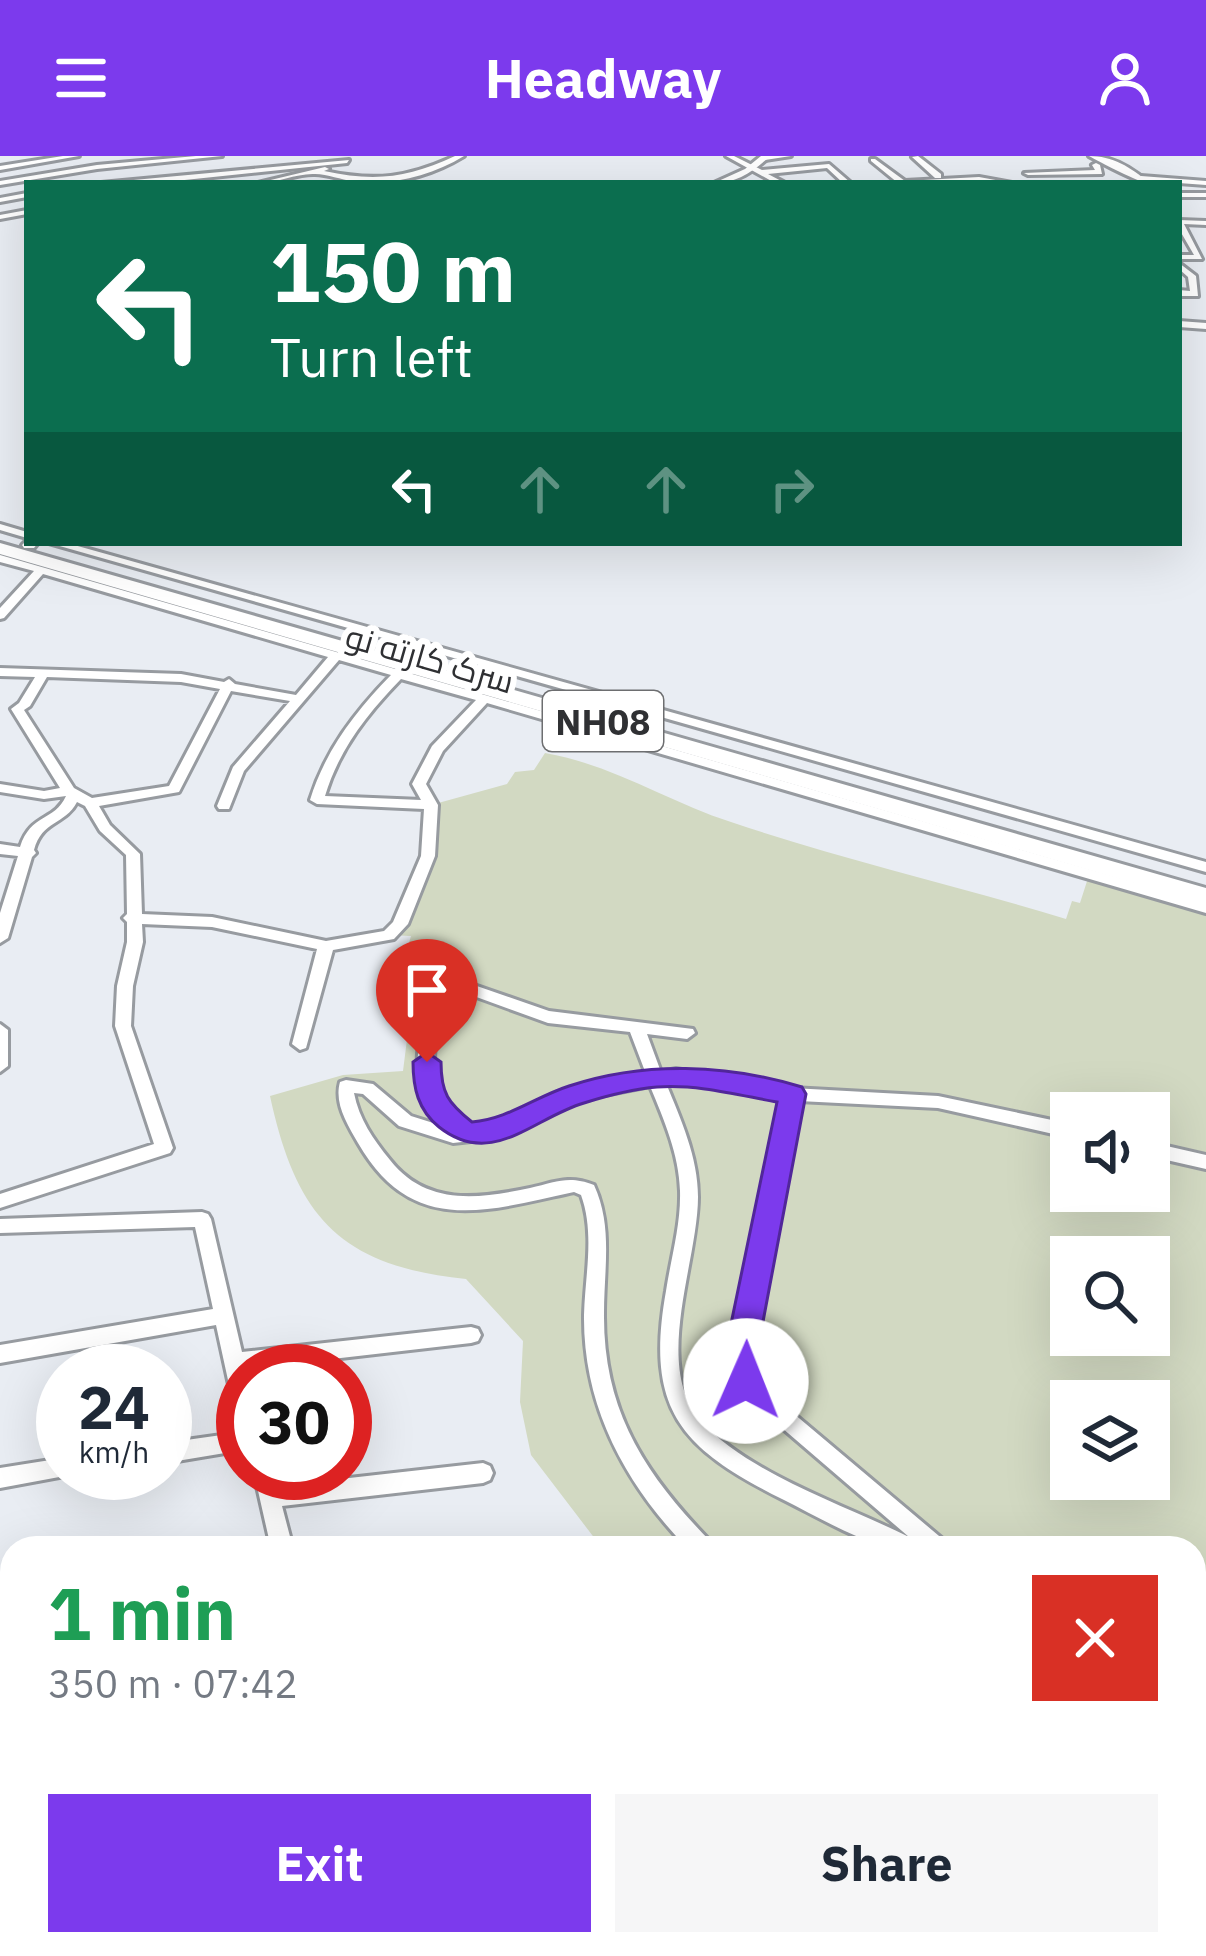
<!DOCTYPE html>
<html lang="en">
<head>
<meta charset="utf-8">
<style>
	:root { --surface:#fff; --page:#f6f6f7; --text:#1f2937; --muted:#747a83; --accent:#7c3aed }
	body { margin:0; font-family:"IBM Plex Sans",Cairo,sans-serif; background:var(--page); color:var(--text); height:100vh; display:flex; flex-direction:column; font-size:45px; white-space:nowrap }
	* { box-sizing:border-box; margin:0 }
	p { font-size:39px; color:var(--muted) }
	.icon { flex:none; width:66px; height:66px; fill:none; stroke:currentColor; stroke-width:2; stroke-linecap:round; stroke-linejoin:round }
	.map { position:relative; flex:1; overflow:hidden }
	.sheet { position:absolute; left:0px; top:1380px; width:1206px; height:420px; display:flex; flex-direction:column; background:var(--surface); border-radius:36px 36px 0 0; box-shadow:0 12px 48px #0002 }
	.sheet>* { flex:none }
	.banner { position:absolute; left:24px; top:24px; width:1158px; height:366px; border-radius:0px; box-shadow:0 12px 48px #0002; background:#0b6e4f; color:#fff; overflow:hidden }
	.controls { position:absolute; left:1050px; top:936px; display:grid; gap:24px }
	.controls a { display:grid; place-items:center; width:120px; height:120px; border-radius:0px; background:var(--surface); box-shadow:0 12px 48px #0002; font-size:60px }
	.speed { position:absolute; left:36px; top:1188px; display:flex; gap:24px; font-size:60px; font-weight:700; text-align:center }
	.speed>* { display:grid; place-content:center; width:156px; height:156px; border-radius:50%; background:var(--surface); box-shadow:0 12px 48px #0002; line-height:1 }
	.speed small { font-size:30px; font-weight:400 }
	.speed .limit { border:18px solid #d22; background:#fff; color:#111 }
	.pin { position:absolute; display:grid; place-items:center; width:102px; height:102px; color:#fff; margin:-123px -51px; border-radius:50% 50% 50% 0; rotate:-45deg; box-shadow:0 0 12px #0007 }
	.pin .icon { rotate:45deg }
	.me { position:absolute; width:132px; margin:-66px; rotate:1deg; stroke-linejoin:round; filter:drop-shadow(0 0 9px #0008) }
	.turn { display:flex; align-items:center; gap:42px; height:252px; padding:0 48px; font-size:54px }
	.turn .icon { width:156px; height:156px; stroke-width:2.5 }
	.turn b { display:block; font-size:84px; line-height:102px }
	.lanes { display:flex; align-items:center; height:114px; padding:0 48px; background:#0003; justify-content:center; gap:60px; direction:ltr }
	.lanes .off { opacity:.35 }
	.round { display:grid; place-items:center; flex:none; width:126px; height:126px; border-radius:0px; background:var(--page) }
	.head { display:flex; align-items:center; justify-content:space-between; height:204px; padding:0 48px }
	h1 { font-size:72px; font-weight:700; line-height:90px; color:#1e9e55 }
	.button { display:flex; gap:24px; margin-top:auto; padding:24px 48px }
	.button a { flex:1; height:138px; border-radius:0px; background:var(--accent); color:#fff; font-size:48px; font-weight:700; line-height:138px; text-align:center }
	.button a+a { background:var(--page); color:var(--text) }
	header { display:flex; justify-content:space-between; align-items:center; height:156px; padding:0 48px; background:var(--accent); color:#fff; font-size:54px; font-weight:700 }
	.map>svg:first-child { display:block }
	.green { fill:#d2d9c2; fill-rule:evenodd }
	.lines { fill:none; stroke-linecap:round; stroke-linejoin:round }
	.minor-casing { stroke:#979ba0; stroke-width:6 }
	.tertiary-casing { stroke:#979ba0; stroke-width:6 }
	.trunk-casing { stroke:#979ba0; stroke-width:6 }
	.minor { fill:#fff; fill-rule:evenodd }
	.tertiary { fill:#fff; fill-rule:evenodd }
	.trunk { fill:#fff; fill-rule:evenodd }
	.route { fill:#7c3aed; stroke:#51269a; stroke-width:3 }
	.labels { text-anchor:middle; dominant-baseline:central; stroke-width:12; stroke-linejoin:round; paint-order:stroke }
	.far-street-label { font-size:33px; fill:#2f3033; stroke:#fff }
	.shield { fill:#fff; stroke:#6d6e70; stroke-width:3 }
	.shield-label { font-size:36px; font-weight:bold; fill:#2f3033 }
</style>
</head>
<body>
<header><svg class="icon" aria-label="menu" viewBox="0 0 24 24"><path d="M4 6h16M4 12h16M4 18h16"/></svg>Headway<svg class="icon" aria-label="person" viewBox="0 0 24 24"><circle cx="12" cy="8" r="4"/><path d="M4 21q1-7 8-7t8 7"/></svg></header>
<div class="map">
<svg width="1206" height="1800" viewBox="0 0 1206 1800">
	<rect width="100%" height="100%" fill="#e9edf3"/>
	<path class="green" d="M 545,597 C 614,609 668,646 731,666 C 840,703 955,729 1066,763 L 1072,745 L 1080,747 L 1089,719 L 1206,752 L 1206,1800 L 974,1800 L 958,1788 L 1194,1788 L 1194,1392 L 602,1392 L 531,1299 L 520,1246 L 523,1185 L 466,1123 C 339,1110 296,1060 270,940 L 343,919 L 403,915 L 412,844 L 393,840 L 411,780 L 389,779 L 428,700 L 431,649 L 507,628 L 515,616 L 534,614 ZM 1071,957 L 1149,957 L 1149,1035 L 1071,1035 ZM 1071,1101 L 1149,1101 L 1149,1179 L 1071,1179 ZM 1071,1245 L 1149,1245 L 1149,1323 L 1071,1323 Z"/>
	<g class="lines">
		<defs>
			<g id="minor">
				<polygon points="63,0 79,0 0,14 0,10"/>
				<polygon points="196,0 222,0 97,13 0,29 0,25 97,9"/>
				<path d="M 455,0 L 464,0 C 431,20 393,30 353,25 C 341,24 328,18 315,18 C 297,17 278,27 258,27 L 325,11 L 329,13 L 324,15 C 375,26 408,22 455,0 Z"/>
				<polygon points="726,0 734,0 762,14 829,8 851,27 843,27 827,12 768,18 785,27 775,27"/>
				<polygon points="765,0 791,0 765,4 762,2"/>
				<polygon points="918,0 941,18 941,22 935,22 912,1"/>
				<polygon points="871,3 875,3 905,25 979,21 1012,27 898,27 871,5"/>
				<polygon points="349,4 347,7 156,27 101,27"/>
				<polygon points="1096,7 1100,9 1102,18 1028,19 1024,17 1095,14 1092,9"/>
				<polygon points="1141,20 1206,25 1206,29 1138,24"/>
				<polygon points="27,37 27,41 0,46 0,42"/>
				<rect x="1179" y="37" width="27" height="4"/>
				<polygon points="27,54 27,58 0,63 0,59"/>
				<polygon points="1179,64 1206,65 1206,69 1184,68 1202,103 1179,103 1179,99 1194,99 1179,73"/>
				<polygon points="1179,107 1196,120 1198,140 1179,140 1179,134 1190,135 1188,121 1179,113"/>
				<polygon points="0,368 27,376 27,382 0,374"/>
				<polygon points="49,387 67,387 1206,706 1206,716"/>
				<path d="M 0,399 L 1206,747 L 1206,757 L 487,547 L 443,595 L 426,628 L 438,649 L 435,700 L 408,768 L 394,783 L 333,794 L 306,892 L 300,894 L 292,888 L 317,793 L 212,771 L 142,768 L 143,786 L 133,830 L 131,870 L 173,992 L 170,997 L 0,1052 L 0,1038 L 154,988 L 115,870 L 117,830 L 127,786 L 127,766 L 123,762 L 127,758 L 126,699 L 100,675 L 85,650 L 77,646 C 65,669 42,664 34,694 L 36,697 L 32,701 L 8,782 L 0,787 L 0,757 L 18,700 L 0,698 L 0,688 L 20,691 C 31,657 54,666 66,640 L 44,643 L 0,636 L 0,628 L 44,635 L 60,632 L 11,553 L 19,547 L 35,521 L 0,520 L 0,512 L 181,518 L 224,526 L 229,523 L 235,528 L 296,539 L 328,501 L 43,418 L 4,462 L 0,463 L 0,452 L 34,415 L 0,406 ZM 339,504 L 391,519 C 355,556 325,595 310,644 L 317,648 L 424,653 L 421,700 L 393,766 L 384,775 L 326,785 L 212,761 L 142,758 L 140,698 L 110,669 L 99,650 L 179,636 L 231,535 L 290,545 L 233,611 L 217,650 L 219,653 L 229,653 L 244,615 ZM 47,521 L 181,526 L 220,533 L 169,630 L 92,642 L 74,632 L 24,554 L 30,550 ZM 401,523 L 476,544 L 432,590 L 412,628 L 421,644 L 325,640 C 339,593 368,557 401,523 Z"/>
				<path d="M 448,820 L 549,855 L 693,873 L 695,877 L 687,883 L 647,878 L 661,916 L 676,913 L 792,932 L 938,940 L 1071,968 L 1071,982 L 938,952 L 799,945 L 751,1209 L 768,1236 L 945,1385 L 948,1392 L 921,1392 L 916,1388 L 918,1392 C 906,1392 892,1394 882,1390 C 848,1379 814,1359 782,1343 C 680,1292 645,1253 666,1135 C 671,1102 681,1069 680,1035 C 679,998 664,964 650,930 L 579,944 L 498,982 L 453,987 L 399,970 L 363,938 L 354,937 C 359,963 373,983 390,1004 C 426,1050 478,1043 530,1032 C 556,1026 569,1019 594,1029 C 613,1070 604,1113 604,1157 C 603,1254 644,1317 710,1385 L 713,1392 L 687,1392 C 625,1327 583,1251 584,1159 C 585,1119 595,1078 581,1039 L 574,1036 C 486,1055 412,1081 358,987 C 347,968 334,947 340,926 L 346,924 L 373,928 L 411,960 L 446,971 C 401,936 420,877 432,830 ZM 449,831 L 548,867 L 630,876 L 646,918 L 575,932 L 495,969 L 472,971 C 461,964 449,957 442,946 C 426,919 437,858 449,831 ZM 676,925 L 783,943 L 731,1210 L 754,1248 L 909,1381 C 845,1349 749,1318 701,1265 C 652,1210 698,1106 698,1041 C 698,1001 681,964 666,927 Z"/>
				<polygon points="0,868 8,874 8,910 0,916"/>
				<polygon points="1149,986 1206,999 1206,1013 1149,1000"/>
				<polygon points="202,1056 208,1058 211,1063 242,1196 471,1171 478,1173 481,1179 478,1185 471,1187 245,1213 243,1215 243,1256 236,1253 233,1247 216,1169 0,1207 0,1189 213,1153 195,1071 0,1077 0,1063"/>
				<polygon points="243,1276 243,1294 165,1307 165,1287"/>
				<polygon points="63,1302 63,1317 70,1319 0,1332 0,1312"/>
				<polygon points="483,1307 490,1310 493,1317 490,1324 483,1327 282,1350 293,1392 271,1392 254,1317 274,1317 278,1330"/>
				<polygon points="1194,1606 1206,1610 1206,1634 1194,1630"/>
				<polygon points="1194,1749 1206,1754 1206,1780 1194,1775"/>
				<polygon points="350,1788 376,1788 378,1800 352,1800"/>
			</g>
			<g id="tertiary">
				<path d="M 761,0 L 770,0 C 754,15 737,27 714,27 L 745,13 Z"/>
				<path d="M 1089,0 C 1112,0 1131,11 1149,27 C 1139,27 1100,6 1089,0 Z"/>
				<polygon points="1179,165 1206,167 1206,173 1179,171"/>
				<polygon points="27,384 27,387 38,387 34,392 24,392 22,389"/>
			</g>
			<polygon id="trunk" points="0,387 1206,732 1206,748 0,398"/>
		</defs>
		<use href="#minor" class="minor-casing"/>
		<use href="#tertiary" class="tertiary-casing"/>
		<use href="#trunk" class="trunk-casing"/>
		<use href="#minor" class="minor"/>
		<use href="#tertiary" class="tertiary"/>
		<use href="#trunk" class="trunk"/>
	</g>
	<path class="route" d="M 427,896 L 441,906 C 441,937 448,947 472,966 C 508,963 535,941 569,930 C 644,905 727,908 802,931 L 806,938 L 758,1192 L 763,1225 L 758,1235 L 746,1239 L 734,1235 L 726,1192 L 777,946 C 738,939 697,928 657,931 C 634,933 606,940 584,947 C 533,962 492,1013 439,971 C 418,954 413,932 413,906 Z"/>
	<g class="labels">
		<g class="far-street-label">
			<text transform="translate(430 502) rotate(16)">سرک کارته نو</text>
		</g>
		<rect class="shield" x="543" y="535" width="120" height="60" rx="9"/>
		<g class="shield-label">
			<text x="603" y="565">NH08</text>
		</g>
	</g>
</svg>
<div class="controls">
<a><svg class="icon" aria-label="sound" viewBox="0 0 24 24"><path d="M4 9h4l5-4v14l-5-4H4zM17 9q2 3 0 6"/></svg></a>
<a><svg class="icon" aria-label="search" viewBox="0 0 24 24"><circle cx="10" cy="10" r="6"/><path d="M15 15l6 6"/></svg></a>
<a><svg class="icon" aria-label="layers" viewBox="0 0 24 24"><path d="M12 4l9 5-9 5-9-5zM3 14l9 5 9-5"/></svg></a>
</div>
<div class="speed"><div>24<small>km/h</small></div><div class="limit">30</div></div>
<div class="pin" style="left:427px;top:906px;background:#d93025"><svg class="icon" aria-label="arrive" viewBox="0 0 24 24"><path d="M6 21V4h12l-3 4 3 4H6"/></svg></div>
<svg class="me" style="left:746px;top:1225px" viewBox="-20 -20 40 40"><circle r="19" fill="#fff"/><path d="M0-13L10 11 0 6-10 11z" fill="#7c3aed"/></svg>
<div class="banner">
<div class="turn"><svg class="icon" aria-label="left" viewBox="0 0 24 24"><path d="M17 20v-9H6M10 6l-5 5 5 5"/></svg><div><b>150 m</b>Turn left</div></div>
<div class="lanes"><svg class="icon" aria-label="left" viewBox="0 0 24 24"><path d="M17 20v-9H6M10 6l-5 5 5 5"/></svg><svg class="icon off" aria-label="ahead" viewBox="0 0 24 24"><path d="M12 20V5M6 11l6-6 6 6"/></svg><svg class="icon off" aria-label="ahead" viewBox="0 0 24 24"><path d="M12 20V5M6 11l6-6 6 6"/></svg><svg class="icon off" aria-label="right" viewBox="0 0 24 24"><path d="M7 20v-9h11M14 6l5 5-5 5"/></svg></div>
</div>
<section class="sheet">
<div class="head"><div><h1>1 min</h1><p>350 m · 07:42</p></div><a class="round" style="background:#d93025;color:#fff"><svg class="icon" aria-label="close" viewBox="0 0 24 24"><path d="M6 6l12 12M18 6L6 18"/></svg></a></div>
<div class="button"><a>Exit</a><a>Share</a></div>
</section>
</div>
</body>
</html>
